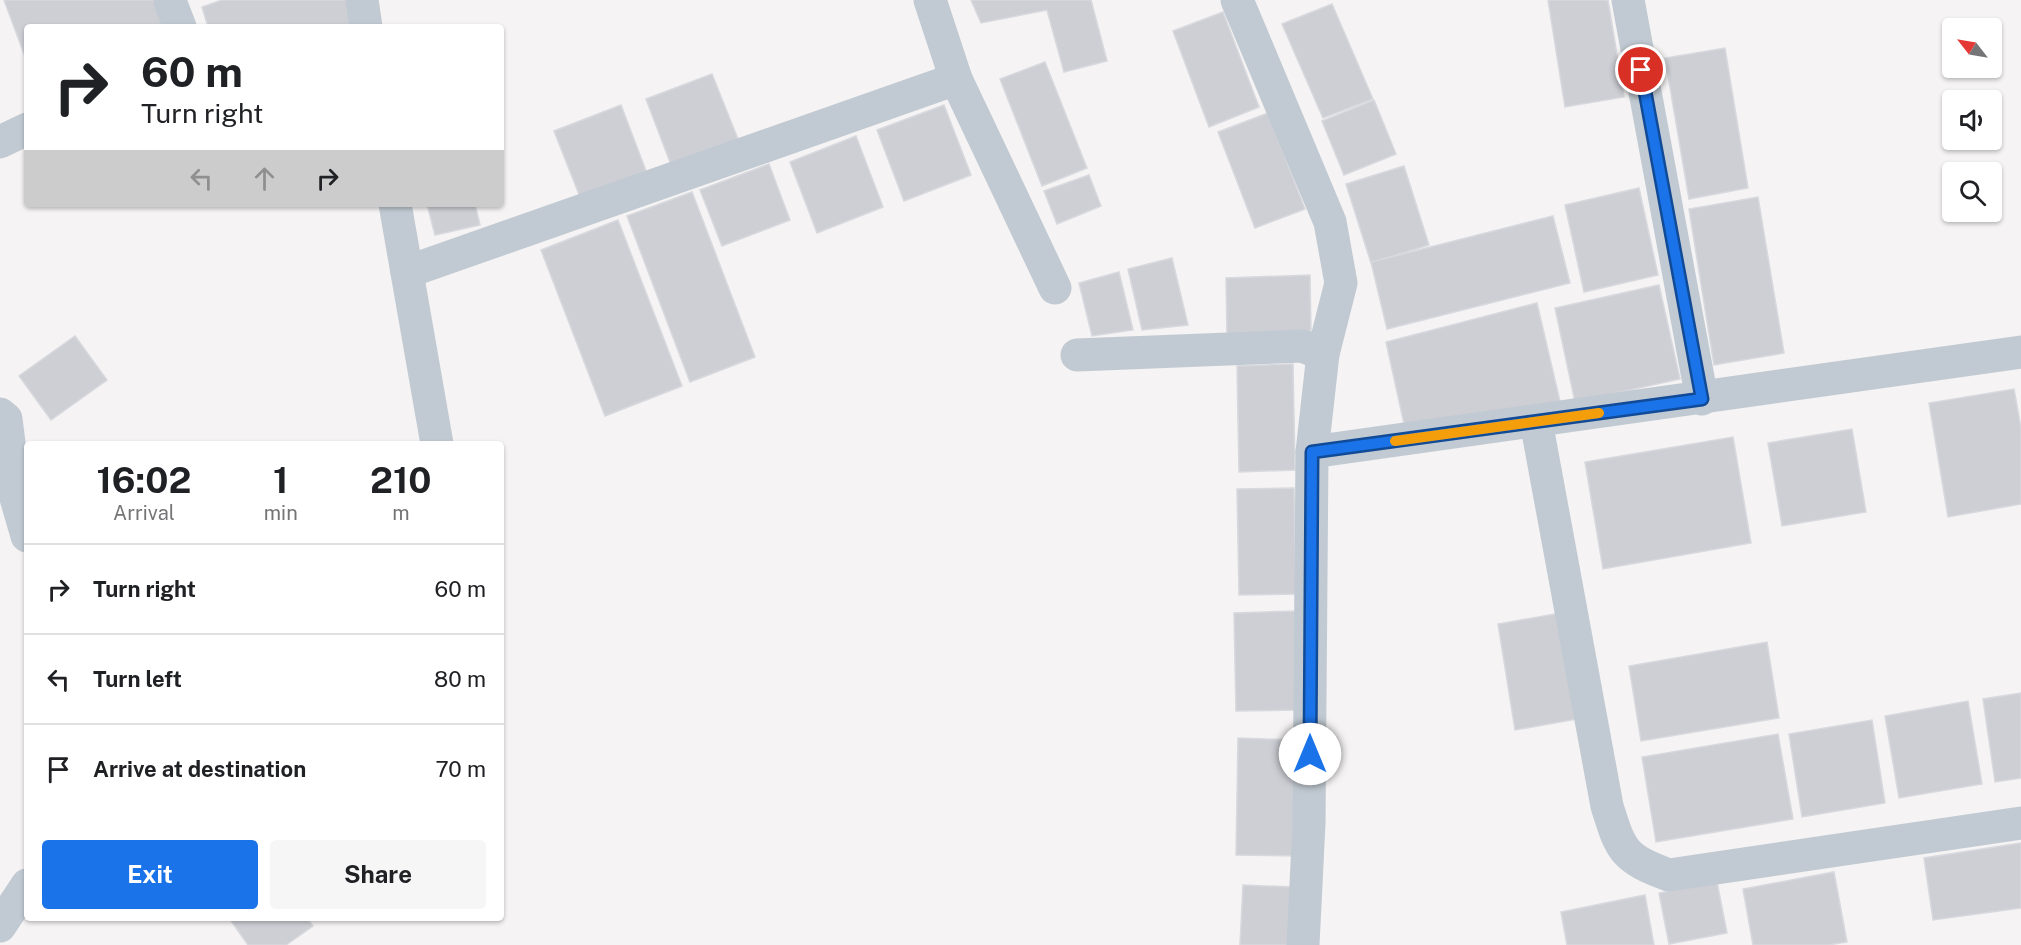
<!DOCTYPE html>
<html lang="en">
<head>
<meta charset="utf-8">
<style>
	:root { --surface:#fff; --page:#f6f6f6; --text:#202124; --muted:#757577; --line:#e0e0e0; --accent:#1a73e8 }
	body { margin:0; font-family:"Public Sans",sans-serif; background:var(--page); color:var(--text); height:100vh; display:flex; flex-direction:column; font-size:22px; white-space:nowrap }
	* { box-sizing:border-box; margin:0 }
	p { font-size:20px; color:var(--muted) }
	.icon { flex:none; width:33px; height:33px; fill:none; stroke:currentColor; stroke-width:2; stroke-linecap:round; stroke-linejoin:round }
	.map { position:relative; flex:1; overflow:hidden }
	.side { position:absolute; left:24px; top:441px; width:480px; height:480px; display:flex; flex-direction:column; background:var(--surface); border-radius:6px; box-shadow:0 2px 4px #0004 }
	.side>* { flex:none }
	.guide { position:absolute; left:24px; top:24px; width:480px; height:183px; border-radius:6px; box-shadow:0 2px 4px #0004; background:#fff; color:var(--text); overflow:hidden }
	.needle { width:39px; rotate:301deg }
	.fabs { position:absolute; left:1942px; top:18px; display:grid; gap:12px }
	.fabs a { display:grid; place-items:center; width:60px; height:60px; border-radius:6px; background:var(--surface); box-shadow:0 2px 4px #0004; font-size:30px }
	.pin { position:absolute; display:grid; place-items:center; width:51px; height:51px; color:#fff; margin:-26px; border:3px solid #fff; border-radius:50%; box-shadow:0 2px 6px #0007 }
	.me { position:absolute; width:66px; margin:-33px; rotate:0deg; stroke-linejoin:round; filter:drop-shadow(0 0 4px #0008) }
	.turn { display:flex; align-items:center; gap:21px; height:126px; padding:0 18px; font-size:27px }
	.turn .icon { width:78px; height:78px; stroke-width:2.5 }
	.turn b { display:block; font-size:42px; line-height:51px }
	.lanes { display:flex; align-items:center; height:57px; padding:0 18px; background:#0003; justify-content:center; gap:30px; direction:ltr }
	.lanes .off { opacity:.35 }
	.eta { display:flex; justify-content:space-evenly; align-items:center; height:102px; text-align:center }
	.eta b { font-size:36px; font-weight:700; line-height:42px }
	.action { display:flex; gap:12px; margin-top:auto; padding:12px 18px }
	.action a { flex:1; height:69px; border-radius:6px; background:var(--accent); color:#fff; font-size:24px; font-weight:700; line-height:69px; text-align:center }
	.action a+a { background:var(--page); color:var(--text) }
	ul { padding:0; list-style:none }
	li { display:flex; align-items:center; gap:18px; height:90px; padding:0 18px; border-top:2px solid var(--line) }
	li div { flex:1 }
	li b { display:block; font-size:22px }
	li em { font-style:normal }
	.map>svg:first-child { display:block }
	.building { fill:#cdcfd5; stroke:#d7d9de; stroke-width:1.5 }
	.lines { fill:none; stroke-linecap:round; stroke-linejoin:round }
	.minor { stroke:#c1cad2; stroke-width:33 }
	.route-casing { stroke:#114b97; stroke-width:15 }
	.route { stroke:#1a73e8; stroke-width:10 }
	.slow { stroke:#f59e0b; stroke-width:10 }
</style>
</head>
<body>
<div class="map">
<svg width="2021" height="945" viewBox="0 0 2021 945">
	<rect width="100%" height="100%" fill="#f5f3f3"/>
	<g class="building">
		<polygon points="4,0 158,0 167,27 27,27 27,62"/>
		<polygon points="222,0 348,0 353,27 208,27 202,7"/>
		<polygon points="971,0 1091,0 1107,61 1064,72 1047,10 981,23"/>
		<polygon points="1548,0 1608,0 1624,97 1565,107"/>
		<polygon points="1332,4 1373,99 1323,118 1282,24"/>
		<polygon points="1223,12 1259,107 1209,127 1173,31"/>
		<polygon points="1725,48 1748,188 1689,199 1665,58"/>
		<polygon points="1045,62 1087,168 1042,186 1000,79"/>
		<polygon points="712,74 740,144 673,170 646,99"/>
		<polygon points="1374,100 1396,154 1344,175 1322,121"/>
		<polygon points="621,105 648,176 582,202 554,131"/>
		<polygon points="944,105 971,175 904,201 877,130"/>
		<polygon points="1268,113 1305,209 1255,228 1218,132"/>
		<polygon points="856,136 883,207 817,233 790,162"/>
		<polygon points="769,164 790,220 722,246 700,190"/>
		<polygon points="1404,166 1429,245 1371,263 1346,184"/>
		<polygon points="1089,175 1101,206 1057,224 1044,191"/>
		<polygon points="1639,188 1658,275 1584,292 1565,205"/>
		<polygon points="692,192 755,357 690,382 627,216"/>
		<polygon points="1758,197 1784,353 1714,365 1689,209"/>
		<polygon points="427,204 475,204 480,225 435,235"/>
		<polygon points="1553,216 1570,283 1387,329 1371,262"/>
		<polygon points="618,220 682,386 605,416 541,250"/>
		<polygon points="1172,258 1188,325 1142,330 1128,269"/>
		<polygon points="1119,272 1133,330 1092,336 1079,283"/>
		<polygon points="1310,275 1311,333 1227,336 1226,278"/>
		<polygon points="1659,285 1680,379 1575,402 1555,308"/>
		<polygon points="1537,303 1562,410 1406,433 1386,342"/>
		<polygon points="75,336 107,380 51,420 19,376"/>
		<polygon points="1293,364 1295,470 1239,472 1237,366"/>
		<polygon points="2014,389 2021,428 2021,504 1948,517 1929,403"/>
		<polygon points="1852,429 1866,512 1782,526 1768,443"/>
		<polygon points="1733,437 1751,543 1603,569 1585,462"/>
		<polygon points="1294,488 1296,594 1239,595 1237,489"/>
		<polygon points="1297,611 1298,710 1236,711 1234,613"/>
		<polygon points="1566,612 1583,718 1515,730 1498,624"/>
		<polygon points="1767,642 1779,718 1641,741 1629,666"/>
		<polygon points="2021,693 2021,778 1995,782 1983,699"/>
		<polygon points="1968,701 1982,784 1899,798 1885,716"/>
		<polygon points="1872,720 1885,803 1802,817 1789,734"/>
		<polygon points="1778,734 1793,819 1656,842 1642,757"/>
		<polygon points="1238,738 1298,740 1296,856 1236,855"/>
		<polygon points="2021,843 2021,908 1933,920 1924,858"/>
		<polygon points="1834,872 1847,942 1828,945 1753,945 1743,889"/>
		<polygon points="1717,882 1727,933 1669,944 1659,893"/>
		<polygon points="1243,885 1293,887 1291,945 1240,945"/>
		<polygon points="1645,895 1654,945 1567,945 1561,912"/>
		<polygon points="229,918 307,918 313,926 286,945 248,945"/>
	</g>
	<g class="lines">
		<g class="minor">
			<polyline points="362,0 366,27"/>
			<polyline points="930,0 956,79 1055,288"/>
			<polyline points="1237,0 1330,222 1341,283 1323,354 1312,452 1309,823 1303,945"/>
			<polyline points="1628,0 1702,399"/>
			<polyline points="170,1 180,27"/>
			<polyline points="0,142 27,129"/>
			<polyline points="395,204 437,444"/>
			<polyline points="407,272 956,79"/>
			<polyline points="1077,355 1302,346 1323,354"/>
			<polyline points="0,414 6,419 16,498 27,536"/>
			<path d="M 1536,421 L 1607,806 C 1621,851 1623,858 1669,875 L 2021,823"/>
			<polyline points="1312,452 2021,352"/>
			<polyline points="0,926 27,885"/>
		</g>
	</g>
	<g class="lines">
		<defs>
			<polyline id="route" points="1310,754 1312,452 1702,399 1641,70"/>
		</defs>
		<use href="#route" class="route-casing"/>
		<use href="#route" class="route"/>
		<polyline class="slow" points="1395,441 1599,413"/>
	</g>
</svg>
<div class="fabs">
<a><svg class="needle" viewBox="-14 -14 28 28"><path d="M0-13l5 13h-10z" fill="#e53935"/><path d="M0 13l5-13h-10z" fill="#757577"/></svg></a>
<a><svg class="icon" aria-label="sound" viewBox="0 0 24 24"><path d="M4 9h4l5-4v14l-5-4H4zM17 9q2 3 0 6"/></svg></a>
<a><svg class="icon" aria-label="search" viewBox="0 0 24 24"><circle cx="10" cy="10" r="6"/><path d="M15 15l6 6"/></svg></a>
</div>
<div class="pin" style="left:1641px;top:70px;background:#d93025"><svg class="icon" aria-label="arrive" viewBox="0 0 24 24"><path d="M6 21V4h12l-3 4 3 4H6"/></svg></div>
<svg class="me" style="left:1310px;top:754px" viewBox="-20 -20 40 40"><circle r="19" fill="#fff"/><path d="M0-13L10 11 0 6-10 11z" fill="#1a73e8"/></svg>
<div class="guide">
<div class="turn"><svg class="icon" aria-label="right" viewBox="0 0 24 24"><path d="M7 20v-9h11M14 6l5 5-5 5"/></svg><div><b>60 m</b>Turn right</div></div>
<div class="lanes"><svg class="icon off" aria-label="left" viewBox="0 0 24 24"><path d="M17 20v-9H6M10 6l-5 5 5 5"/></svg><svg class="icon off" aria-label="ahead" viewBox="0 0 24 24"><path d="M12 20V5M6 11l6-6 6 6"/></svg><svg class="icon" aria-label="right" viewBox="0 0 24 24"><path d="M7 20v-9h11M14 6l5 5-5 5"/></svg></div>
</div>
<section class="side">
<div class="eta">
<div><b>16:02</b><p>Arrival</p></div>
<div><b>1</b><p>min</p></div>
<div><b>210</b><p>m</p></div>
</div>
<ul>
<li><svg class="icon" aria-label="right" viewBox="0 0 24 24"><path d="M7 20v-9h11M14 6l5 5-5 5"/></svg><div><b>Turn right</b></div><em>60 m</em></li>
<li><svg class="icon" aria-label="left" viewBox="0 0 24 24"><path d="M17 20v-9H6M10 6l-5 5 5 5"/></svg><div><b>Turn left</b></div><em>80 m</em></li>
<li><svg class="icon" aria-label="arrive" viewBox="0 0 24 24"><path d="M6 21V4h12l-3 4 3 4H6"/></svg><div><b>Arrive at destination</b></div><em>70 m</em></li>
</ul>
<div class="action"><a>Exit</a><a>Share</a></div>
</section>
</div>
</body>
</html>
